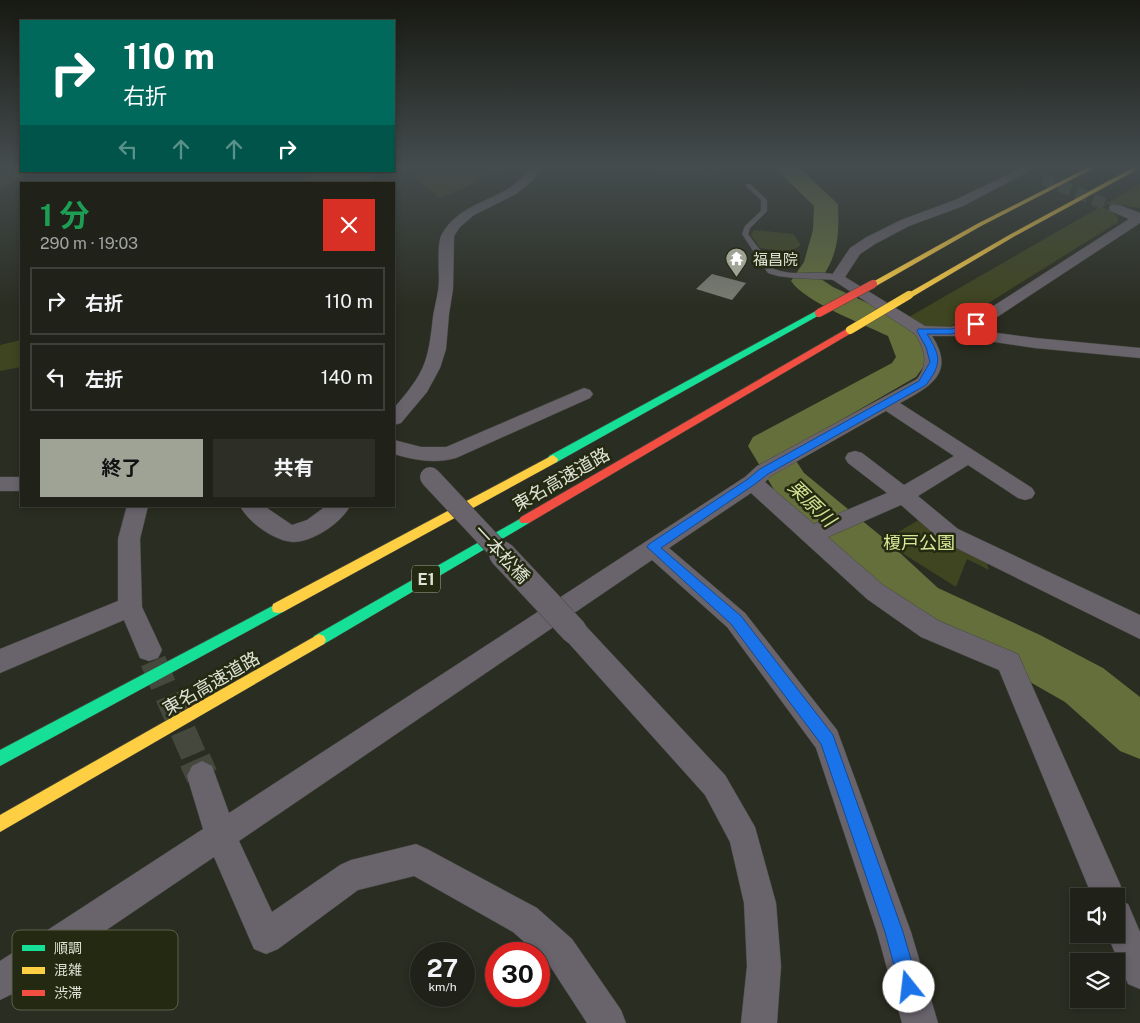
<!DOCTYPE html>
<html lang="ja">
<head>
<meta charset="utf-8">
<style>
	:root { --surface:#202219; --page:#2d2f26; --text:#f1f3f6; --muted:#a2a4a2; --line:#3d3f38; --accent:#9fa395 }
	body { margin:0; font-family:"Public Sans","Noto Sans JP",sans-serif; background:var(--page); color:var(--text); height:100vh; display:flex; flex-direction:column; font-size:19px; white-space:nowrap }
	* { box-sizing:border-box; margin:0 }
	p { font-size:16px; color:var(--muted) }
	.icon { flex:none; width:28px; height:28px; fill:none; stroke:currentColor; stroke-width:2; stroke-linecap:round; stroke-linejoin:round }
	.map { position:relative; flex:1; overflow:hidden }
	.details { position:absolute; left:20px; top:182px; width:375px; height:325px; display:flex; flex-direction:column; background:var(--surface); border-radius:0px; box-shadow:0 2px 8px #0003,0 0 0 1px var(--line) }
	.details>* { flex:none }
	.banner { position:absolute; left:20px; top:20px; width:375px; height:152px; border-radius:0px; box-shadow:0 2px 8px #0003,0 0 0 1px var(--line); background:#00695c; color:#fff; overflow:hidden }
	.buttons { position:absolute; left:1070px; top:888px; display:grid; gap:10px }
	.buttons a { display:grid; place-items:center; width:55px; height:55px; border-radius:0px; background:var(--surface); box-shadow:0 2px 8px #0003,0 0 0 1px var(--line); font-size:25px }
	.speed { position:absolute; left:410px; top:942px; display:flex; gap:10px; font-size:25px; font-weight:700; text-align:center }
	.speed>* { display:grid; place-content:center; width:65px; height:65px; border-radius:50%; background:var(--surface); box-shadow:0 2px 8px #0003,0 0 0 1px var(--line); line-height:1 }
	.speed small { font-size:12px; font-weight:400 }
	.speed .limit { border:8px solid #d22; background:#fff; color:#111 }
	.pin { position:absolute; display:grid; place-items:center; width:42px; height:42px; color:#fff; margin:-21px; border-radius:10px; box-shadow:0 2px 8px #0006 }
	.me { position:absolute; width:55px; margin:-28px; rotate:344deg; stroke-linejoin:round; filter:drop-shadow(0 0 4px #0008) }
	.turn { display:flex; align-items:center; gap:18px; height:105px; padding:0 20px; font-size:22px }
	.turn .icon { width:65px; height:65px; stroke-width:2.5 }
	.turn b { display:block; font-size:35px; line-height:42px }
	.lanes { display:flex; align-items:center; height:48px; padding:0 20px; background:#0003; justify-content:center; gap:25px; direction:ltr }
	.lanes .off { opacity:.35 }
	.round { display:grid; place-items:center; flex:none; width:52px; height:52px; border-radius:0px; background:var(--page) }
	.head { display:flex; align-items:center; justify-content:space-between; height:85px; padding:0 20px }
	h1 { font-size:30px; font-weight:700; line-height:38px; color:#1e9e55 }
	.button { display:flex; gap:10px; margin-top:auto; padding:10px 20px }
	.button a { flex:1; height:58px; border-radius:0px; background:var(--accent); color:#111; font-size:20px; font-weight:700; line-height:58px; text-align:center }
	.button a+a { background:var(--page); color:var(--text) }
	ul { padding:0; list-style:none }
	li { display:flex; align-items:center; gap:15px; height:68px; margin:0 10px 8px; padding:0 10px; border:2px solid var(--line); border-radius:0px }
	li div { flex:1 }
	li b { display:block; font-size:19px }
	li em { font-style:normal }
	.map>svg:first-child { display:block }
	.green { fill:#3f4520 }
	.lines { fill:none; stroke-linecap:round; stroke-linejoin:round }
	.river { fill:#646f3c; fill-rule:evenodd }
	.building { fill:#7a7d72 }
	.street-tunnel-far2 { stroke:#45483c; stroke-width:12; stroke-dasharray:12 6; stroke-linecap:butt }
	.street-tunnel-far1 { stroke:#45483c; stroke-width:26; stroke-dasharray:26 12; stroke-linecap:butt }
	.street-tunnel { stroke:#45483c; stroke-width:32; stroke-dasharray:32 16; stroke-linecap:butt }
	.lane-casing { stroke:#46493e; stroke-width:1 }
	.street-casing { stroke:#46493e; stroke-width:1 }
	.fast-casing { stroke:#46493e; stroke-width:1 }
	.slow-casing { stroke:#46493e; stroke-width:1 }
	.jam-casing { stroke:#46493e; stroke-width:1 }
	.lane { fill:#69636c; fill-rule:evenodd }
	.street { fill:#69636c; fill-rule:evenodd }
	.fast { fill:#16e098; fill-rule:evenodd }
	.slow { fill:#ffcf43; fill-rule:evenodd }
	.jam { fill:#f24e42; fill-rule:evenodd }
	.street-bridge-far1-casing { stroke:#46493e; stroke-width:21; stroke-linecap:butt }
	.street-bridge-casing { stroke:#46493e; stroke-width:27; stroke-linecap:butt }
	.slow-bridge-casing { stroke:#46493e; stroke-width:9; stroke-linecap:butt }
	.jam-bridge-casing { stroke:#46493e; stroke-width:9; stroke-linecap:butt }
	.street-bridge-far1 { stroke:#69636c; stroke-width:20 }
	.street-bridge { stroke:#69636c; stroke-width:26 }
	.slow-bridge { stroke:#ffcf43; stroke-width:8 }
	.jam-bridge { stroke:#f24e42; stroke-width:8 }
	.route { fill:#1a73e8; stroke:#114b97 }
	.labels { text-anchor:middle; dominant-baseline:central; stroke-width:5; stroke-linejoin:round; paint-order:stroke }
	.far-poi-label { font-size:15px; fill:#dee2d4; stroke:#242912; text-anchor:start }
	.shield { fill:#242912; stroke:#a6aa9a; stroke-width:1 }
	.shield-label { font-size:16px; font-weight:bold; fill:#dee2d4 }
	.street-label { font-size:18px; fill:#dee2d4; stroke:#242912 }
	.park-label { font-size:18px; fill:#d9ea97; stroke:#242912 }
	.water-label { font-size:19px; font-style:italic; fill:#d3e491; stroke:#242912 }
	.key { fill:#242912; stroke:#5c604c; stroke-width:1 }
	.key-label { font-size:14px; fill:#dee2d4 }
</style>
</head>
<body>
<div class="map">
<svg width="1140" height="1023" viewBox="0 0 1140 1023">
	<rect width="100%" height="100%" fill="#2a2d21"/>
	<g class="green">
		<polygon points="0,165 21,165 21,171 32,171 0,189"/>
		<polygon points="417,165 516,165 440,198 415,179"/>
		<polygon points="636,165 719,165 725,169 710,176 650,169"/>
		<polygon points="332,171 365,171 375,179 367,184 296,184 314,173"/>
		<path d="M 1140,184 L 1140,208 C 1125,207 1115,201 1101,207 L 1113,212 L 1118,217 L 1118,222 L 947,329 L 928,328 L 907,318 Z"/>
		<polygon points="754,230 793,234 801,245 790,252 760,248 751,235"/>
		<polygon points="21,340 21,367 0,371 0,345"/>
		<polygon points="922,518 986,560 989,570 967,559 956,587 883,541"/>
	</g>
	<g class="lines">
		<path class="river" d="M 772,165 L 796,165 L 838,204 C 839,234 839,253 821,279 L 833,287 L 913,324 L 930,358 L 916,377 L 789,450 L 804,473 L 887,541 L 938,588 L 1040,635 L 1103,668 L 1140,697 L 1140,759 L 1120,751 L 1065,702 L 1004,667 L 904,616 L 855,567 L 776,493 L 748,446 L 753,437 L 892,363 L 896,357 L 888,336 C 863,324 805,302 791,281 L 804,262 L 813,230 L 814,206 Z"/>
	</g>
	<polygon class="building" points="712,274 746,283 732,300 696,289"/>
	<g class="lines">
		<polyline class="street-tunnel-far2" points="1043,179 1115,208"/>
		<polyline class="street-tunnel-far1" points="153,661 196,761"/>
		<polyline class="street-tunnel" points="195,760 202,776"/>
		<defs>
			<path id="lane" d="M 746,184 L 750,184 L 767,200 L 767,211 L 750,228 L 748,234 L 774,269 C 795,278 819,268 840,276 L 840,280 L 794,278 L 778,276 L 768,273 L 742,234 L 745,226 L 761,211 L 761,200 L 746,186 Z"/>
			<g id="street">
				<path d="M 534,165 L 545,165 L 532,181 L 516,194 L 474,215 L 460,227 L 454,236 L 453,289 L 449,314 L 446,349 L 440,368 L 427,392 L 401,423 L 394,425 L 394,408 C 425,372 428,363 433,317 C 435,304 439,292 439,279 C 439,268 437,242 442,234 C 456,209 483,203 506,190 C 517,184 526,174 534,165 Z"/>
				<path d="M 1028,165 L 1041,165 L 963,206 L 909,226 L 875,244 L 860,254 L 845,277 L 925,326 L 951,327 L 970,321 L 1129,219 L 1111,211 L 1109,208 L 1111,205 L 1119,205 L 1140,213 L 1140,223 L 982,327 L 974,330 L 1035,338 L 1140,348 L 1140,358 L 1035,348 L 954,336 L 932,336 C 956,373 930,387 900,403 L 1032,488 L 1035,493 L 1032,498 L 1025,500 L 1018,498 L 968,465 L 918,496 L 958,529 L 1140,615 L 1140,639 L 942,541 L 901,505 L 828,537 L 883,585 L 939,621 L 1018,654 L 1120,884 L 1124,896 L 1122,902 L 1128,904 L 1140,932 L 1140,989 L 1128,984 L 1107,934 L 1116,934 L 1116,896 L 1092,896 L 999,670 L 921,637 L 867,599 L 751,493 L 669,548 L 745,613 L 837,730 L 911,932 L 938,1023 L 902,1023 L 877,932 L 816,748 L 727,627 L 652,560 L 239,841 L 272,912 L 340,865 L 351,860 L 416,844 L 427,849 L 537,908 L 572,939 L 621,1010 L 626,1023 L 587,1023 L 548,963 L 513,932 L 414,876 L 358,890 L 278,949 L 266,954 L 254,949 L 214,857 L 12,994 L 0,1000 L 0,961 L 203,829 L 187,776 L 192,766 L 202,761 L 212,766 L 229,813 L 745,477 L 757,466 L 917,379 C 929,363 925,350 915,334 L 830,278 L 850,248 L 865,238 L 901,220 L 955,200 ZM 886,411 L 954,456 L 904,485 L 862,453 L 855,451 L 848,453 L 845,458 L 848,463 L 887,493 L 814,524 L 765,482 L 771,476 Z"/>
				<path d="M 584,388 L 590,390 L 593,394 L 590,398 L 456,458 C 435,464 414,460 394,454 L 394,440 L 421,447 L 446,447 Z"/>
				<rect x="0" y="477" width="21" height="14"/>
				<polygon points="127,506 148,506 140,539 142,607 162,650 158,658 149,661 140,658 124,620 0,673 0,649 118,601 118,539"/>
				<path d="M 240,506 L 264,506 L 292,525 L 307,520 L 326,506 L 350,506 C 341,523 313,542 293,542 C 274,541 248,522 240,506 Z"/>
				<polygon points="574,620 583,623 725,775 755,827 776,903 781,966 777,1023 741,1023 747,966 744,903 730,842 705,795 565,639 562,631 565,623"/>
			</g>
			<g id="fast">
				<polygon points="816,311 823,313 557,462 553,463 548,459 549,456"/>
				<polygon points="525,516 529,517 531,520 529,523 324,644 319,646 314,644 312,640 314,636"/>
				<polygon points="278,603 283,604 284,608 283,612 0,766 0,750"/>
			</g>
			<g id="slow">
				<polygon points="1093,165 1100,165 981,226 876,286 869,284 977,224"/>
				<polygon points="1138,165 1140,165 1140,168 1015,236 912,297 905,295 1011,234"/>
				<polygon points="553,455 558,459 557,462 283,612 278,613 273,612 272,608 273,604"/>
				<polygon points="319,634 324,636 326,640 324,644 0,832 0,815"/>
			</g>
			<polygon id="jam" points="850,327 854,330 853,332 529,523 521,523 519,520 521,517"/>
		</defs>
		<use href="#lane" class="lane-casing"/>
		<use href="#street" class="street-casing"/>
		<use href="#fast" class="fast-casing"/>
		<use href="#slow" class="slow-casing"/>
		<use href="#jam" class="jam-casing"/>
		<use href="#lane" class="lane"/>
		<use href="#street" class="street"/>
		<use href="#fast" class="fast"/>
		<use href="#slow" class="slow"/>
		<use href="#jam" class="jam"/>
		<defs>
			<polyline id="street-bridge-far1" points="430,477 503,555"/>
			<polyline id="street-bridge" points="502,554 574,631"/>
			<polyline id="slow-bridge" points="850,330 909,295"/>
			<polyline id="jam-bridge" points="819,313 873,284"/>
		</defs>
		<use href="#street-bridge-far1" class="street-bridge-far1-casing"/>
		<use href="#street-bridge" class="street-bridge-casing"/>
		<use href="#slow-bridge" class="slow-bridge-casing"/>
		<use href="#jam-bridge" class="jam-bridge-casing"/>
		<use href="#street-bridge-far1" class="street-bridge-far1"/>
		<use href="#street-bridge" class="street-bridge"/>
		<use href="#slow-bridge" class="slow-bridge"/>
		<use href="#jam-bridge" class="jam-bridge"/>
	</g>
	<linearGradient id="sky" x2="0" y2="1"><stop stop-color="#171912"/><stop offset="0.54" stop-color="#444c4e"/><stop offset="1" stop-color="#444c4e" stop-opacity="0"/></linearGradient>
	<rect width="1140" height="308" fill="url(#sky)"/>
	<path class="route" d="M 976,321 L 979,322 L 979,326 L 952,334 L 927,334 C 941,356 942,364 926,385 L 768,474 L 755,484 L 661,548 L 741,616 L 833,735 L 903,932 L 919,987 L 916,993 L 909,996 L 903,993 L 900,987 L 885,932 L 821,744 L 731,624 L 647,547 L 649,544 L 748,479 L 760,469 L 919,381 L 930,362 L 926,347 L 917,331 L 918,329 L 952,329 Z"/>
	<defs>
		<symbol id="temple-pin" viewBox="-11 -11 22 30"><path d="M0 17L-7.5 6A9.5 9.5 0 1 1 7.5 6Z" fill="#9fa395" stroke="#242912"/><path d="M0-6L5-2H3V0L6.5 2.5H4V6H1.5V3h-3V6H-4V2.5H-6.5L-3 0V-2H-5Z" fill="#fff"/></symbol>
	</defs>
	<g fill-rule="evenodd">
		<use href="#temple-pin" x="724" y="246" width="25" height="34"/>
	</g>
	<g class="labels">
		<g class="far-poi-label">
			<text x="753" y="259">福昌院</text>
		</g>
		<rect class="shield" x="412" y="565.5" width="28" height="27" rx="4"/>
		<g class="shield-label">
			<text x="426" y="579">E1</text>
		</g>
		<g class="street-label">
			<text transform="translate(561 479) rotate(-30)">東名高速道路</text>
			<text transform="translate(502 554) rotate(47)">一本松橋</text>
			<text transform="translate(211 683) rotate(-30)">東名高速道路</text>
		</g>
		<g class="park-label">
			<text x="919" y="542">榎戸公園</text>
		</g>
		<g class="water-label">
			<text transform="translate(812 503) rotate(44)">栗原川</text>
		</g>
	</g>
	<rect x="12" y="930" width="166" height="80" rx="8" class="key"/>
	<rect x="22" y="945" width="23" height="6" fill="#16e098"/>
	<rect x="22" y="967" width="23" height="7" fill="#ffcf43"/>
	<rect x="22" y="990" width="23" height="6" fill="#f24e42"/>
	<g class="key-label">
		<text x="54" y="953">順調</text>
		<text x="54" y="975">混雑</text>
		<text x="54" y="998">渋滞</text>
	</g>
</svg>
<div class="buttons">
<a><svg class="icon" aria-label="sound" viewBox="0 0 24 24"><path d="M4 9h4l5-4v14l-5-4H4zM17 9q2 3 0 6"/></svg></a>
<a><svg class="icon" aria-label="layers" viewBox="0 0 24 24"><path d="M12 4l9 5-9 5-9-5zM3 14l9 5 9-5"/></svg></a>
</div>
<div class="speed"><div>27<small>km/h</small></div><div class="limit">30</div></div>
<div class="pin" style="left:976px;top:324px;background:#d93025"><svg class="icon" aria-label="arrive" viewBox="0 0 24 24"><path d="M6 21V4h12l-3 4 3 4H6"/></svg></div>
<svg class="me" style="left:909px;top:987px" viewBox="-20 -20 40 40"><circle r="19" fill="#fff"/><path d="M0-13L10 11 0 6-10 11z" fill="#1a73e8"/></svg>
<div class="banner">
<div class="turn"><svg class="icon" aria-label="right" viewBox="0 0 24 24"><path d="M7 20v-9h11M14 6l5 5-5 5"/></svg><div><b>110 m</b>右折</div></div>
<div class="lanes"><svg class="icon off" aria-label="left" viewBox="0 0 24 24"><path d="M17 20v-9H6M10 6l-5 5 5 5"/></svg><svg class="icon off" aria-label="ahead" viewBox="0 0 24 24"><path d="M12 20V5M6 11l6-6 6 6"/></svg><svg class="icon off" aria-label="ahead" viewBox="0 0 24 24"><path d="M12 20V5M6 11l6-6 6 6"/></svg><svg class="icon" aria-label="right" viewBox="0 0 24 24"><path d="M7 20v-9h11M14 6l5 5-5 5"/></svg></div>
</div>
<section class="details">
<div class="head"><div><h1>1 分</h1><p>290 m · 19:03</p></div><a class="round" style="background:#d93025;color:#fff"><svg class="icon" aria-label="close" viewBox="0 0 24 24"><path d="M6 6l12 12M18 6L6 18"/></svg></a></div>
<ul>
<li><svg class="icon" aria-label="right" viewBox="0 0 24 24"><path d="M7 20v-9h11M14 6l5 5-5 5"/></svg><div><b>右折</b></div><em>110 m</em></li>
<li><svg class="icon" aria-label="left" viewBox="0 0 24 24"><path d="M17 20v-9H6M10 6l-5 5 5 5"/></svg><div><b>左折</b></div><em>140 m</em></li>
</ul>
<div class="button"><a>終了</a><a>共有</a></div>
</section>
</div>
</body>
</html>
